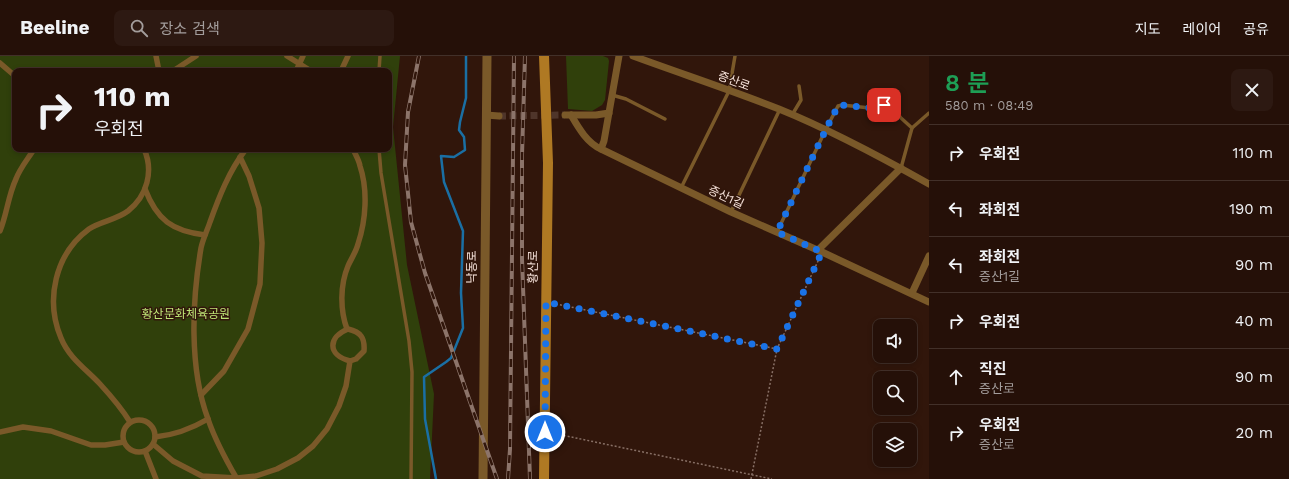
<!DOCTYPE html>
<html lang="ko">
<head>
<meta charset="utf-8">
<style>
	:root { --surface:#251008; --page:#2d1912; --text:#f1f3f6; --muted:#a39d9c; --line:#423029 }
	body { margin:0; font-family:"Work Sans","Noto Sans KR",sans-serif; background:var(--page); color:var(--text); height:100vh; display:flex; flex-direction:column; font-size:15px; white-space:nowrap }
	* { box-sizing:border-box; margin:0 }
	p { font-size:13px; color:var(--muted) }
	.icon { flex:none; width:22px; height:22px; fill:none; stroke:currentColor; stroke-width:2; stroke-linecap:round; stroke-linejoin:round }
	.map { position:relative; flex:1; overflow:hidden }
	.panel { display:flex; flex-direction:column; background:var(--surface); width:360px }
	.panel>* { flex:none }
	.hud { position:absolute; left:12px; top:12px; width:380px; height:84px; border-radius:8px; box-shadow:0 2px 6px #0003,0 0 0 1px var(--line); background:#251008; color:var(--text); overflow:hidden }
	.buttons { position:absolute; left:873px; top:263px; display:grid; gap:8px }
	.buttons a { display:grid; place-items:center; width:44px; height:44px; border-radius:8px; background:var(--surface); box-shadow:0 2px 6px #0003,0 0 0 1px var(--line); font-size:20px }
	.pin { position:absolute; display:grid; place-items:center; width:34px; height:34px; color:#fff; margin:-17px; border-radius:8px; box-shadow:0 2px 6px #0006 }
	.me { position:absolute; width:44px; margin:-22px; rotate:0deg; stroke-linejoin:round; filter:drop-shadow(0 0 3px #0008) }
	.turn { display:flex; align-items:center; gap:14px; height:84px; padding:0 16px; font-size:18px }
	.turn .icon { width:52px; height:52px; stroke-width:2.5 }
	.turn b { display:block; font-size:28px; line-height:34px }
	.round { display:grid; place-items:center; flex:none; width:42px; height:42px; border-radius:8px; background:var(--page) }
	.head { display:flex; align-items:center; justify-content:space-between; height:68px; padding:0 16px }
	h1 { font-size:24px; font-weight:600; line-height:30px; color:#1e9e55 }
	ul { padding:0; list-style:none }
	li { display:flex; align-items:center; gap:12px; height:56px; padding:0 16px; border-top:1px solid var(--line) }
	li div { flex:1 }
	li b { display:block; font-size:15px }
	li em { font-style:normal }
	header { display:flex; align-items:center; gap:24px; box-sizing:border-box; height:56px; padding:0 20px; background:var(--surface); border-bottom:1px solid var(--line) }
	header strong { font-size:19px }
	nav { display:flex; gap:22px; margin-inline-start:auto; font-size:14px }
	.search { width:280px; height:36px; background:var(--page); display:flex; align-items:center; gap:10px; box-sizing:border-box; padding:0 14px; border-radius:8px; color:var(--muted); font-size:15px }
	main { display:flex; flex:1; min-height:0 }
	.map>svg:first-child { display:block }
	.green { fill:#30400b; fill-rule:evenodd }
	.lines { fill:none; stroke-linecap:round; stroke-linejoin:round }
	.stream { stroke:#1a6fa4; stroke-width:2.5 }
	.minor-tunnel { stroke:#4f352a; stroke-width:7; stroke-dasharray:7 3.5; stroke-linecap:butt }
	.path { stroke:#876f65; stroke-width:1.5; stroke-dasharray:2 2; stroke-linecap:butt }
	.service { stroke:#7a5929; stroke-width:3.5 }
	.pedestrian { stroke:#7a5929; stroke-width:5.5 }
	.minor { stroke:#7a5929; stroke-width:7 }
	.tertiary { stroke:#7a5929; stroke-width:9 }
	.secondary { stroke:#af7923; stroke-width:10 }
	.rail-casing { stroke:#8c746a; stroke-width:4 }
	.rail { stroke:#31160b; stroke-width:2.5; stroke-dasharray:8; stroke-linecap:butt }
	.route { stroke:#1a73e8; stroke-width:7; stroke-dasharray:0 12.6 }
	.labels { text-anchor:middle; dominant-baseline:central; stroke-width:3; stroke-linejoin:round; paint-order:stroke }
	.street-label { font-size:12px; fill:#f8e4dc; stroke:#31160b }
	.park-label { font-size:12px; fill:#bde375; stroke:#31160b }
</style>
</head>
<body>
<header>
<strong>Beeline</strong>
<div class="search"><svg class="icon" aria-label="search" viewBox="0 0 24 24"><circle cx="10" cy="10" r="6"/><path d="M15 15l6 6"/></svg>장소 검색</div>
<nav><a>지도</a><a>레이어</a><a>공유</a></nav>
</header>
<main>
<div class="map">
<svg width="929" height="423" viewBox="0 0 929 423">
	<rect width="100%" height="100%" fill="#31160b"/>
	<g class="green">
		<path d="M 0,0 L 400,0 L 393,71 L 407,209 L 434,338 L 430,423 L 0,423 ZM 15,15 L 389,15 L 389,93 L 15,93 Z"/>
		<polygon points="566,0 603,0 608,2 609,5 605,44 602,49 592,55 568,53"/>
	</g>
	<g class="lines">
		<polyline class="stream" points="436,423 425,363 424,321 446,306 451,302 463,272 461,237 463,175 444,126 441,100 454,101 465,94 464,81 459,74 460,66 466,42 466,0"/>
		<polyline class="minor-tunnel" points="499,60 565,59"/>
		<g class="path">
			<polyline points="556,248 777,293"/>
			<polyline points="552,377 772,423"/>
			<polyline points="751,423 777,293 819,203"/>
		</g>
		<g class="service">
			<polyline points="379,15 380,0"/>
			<polyline points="612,39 626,43 665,63"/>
			<polyline points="792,59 801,44 799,30"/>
			<polyline points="379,93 381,117 409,285 412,316 411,423"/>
			<polyline points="901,112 912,72 929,57"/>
			<polyline points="681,132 729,35 735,0"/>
			<polyline points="731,156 780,53"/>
			<polyline points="777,176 826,73 838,50 842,49 870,52 884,49 894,53 901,62 912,72"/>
		</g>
		<g class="pedestrian">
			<polyline points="156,0 159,15"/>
			<polyline points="287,0 311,15"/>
			<polyline points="0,7 15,20"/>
			<polyline points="173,15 196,0"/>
			<polyline points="296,15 303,0"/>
			<polyline points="341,15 348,0"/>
			<path d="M 145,133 C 157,164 172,175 205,179"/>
			<path d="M 0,175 C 7,158 8,140 16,123 C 20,112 28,103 34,93"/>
			<path d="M 347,273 C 340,254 340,229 348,210 C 351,203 356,196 358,188 C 366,164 368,134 360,110 C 359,104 355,98 353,93"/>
			<polyline points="201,339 224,315 248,273 260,228 262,187 259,152 249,120 240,101"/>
			<circle cx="139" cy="380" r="16"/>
			<path d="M 130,366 C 122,353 111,340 100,328 C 86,313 69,302 61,282 C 45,244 55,198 89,173 C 101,165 116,164 128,155 C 147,140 154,115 144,93"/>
			<polyline points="0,376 23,371 51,375 91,389 105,389 124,386"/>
			<path d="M 155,381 C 175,379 191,373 208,363"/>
			<path d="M 153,388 L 173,405 L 202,420 L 237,422 L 256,420 L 277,413 L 298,402 L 313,390 L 327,373 L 339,350 L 346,330 L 350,305 L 356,303 L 364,295 C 365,282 361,276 348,273 C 328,281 327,299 350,305"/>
			<polyline points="145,395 156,423"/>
			<path d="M 237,423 C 226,404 215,384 208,363 C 189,312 192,245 201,192 C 203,183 207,175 210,166 C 219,141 229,115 246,93"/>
		</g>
		<g class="minor">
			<polyline points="619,0 604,85 601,93 731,156 822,196 929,246"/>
			<path d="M 633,0 C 682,18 731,34 779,53 C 831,74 881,101 929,128"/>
			<polyline points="486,59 499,60"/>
			<polyline points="565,59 596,59 609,57"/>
			<path d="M 571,59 C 578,71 587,87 601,93"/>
			<polyline points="818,194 901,112"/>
			<polyline points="912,237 929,200"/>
		</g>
		<polyline class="tertiary" points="483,423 487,0"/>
		<polyline class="secondary" points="544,0 548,107 544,423"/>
		<defs>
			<g id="rail">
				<polyline points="419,0 408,56 405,109 411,166 425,217 497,423"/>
				<polyline points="525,0 522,99 522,203 530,423"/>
				<polyline points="508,423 510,393 514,0"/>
			</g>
		</defs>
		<use href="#rail" class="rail-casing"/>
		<use href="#rail" class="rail"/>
	</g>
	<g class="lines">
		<polyline class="route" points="545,376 546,246 777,293 822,196 777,176 826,73 838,50 842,49 870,52 884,49"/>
	</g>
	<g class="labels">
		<g class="street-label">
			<text transform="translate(734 25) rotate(20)">증산로</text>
			<text transform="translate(726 141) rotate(25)">증산1길</text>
			<text transform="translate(472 211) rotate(-90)">낙동로</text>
			<text transform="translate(533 211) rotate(-89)">황산로</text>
		</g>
		<g class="park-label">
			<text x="186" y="258">황산문화체육공원</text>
		</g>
	</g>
</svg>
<div class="buttons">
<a><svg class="icon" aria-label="sound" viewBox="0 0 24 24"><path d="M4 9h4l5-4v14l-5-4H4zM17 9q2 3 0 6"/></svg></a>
<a><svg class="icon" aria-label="search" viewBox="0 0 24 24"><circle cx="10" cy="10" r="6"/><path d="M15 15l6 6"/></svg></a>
<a><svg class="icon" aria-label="layers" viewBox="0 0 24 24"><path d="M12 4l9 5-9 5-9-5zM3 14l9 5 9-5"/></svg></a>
</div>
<div class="pin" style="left:884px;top:49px;background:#d93025"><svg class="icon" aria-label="arrive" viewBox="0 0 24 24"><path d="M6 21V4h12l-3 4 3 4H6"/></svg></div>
<svg class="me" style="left:545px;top:376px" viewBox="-20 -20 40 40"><circle r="17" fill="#1a73e8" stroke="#fff" stroke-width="3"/><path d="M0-11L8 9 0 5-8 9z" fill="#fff"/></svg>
<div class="hud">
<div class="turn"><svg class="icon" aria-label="right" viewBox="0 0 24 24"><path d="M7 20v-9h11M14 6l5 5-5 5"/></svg><div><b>110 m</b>우회전</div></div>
</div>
</div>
<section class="panel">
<div class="head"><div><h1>8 분</h1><p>580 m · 08:49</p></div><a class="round"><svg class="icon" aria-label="close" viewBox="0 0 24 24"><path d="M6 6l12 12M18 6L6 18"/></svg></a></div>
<ul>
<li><svg class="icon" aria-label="right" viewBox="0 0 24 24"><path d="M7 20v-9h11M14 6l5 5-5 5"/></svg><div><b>우회전</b></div><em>110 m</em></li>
<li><svg class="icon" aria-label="left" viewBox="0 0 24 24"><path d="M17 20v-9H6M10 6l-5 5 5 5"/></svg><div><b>좌회전</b></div><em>190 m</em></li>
<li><svg class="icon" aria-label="left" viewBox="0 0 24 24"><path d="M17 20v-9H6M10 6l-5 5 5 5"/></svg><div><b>좌회전</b><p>증산1길</p></div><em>90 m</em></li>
<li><svg class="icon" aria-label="right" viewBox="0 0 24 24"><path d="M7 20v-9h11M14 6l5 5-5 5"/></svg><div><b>우회전</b></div><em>40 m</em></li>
<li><svg class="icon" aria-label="ahead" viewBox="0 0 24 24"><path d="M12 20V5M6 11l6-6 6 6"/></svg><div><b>직진</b><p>증산로</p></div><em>90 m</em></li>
<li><svg class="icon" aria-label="right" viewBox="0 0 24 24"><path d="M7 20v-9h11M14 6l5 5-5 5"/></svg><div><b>우회전</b><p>증산로</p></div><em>20 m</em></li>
</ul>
</section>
</main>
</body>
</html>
